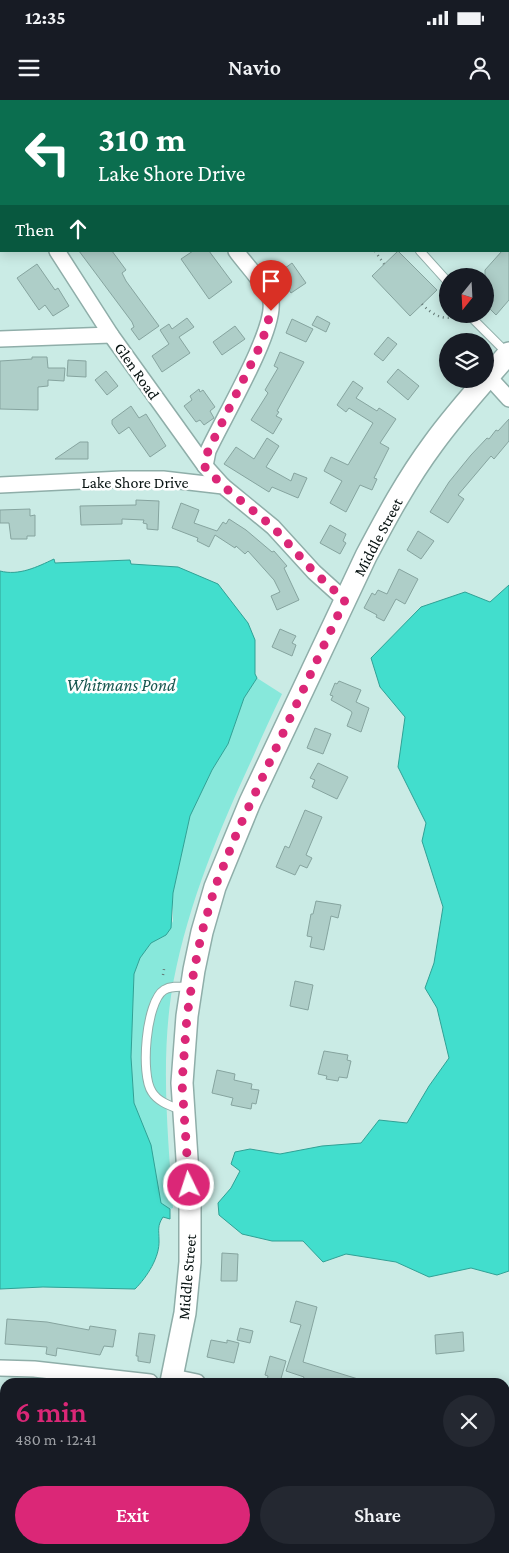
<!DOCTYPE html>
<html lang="en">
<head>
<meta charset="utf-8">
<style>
	:root { --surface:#171b24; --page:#242831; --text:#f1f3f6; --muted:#9ea1a6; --accent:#db2777 }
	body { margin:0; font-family:"Crimson Pro",serif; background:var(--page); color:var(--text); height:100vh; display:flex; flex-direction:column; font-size:19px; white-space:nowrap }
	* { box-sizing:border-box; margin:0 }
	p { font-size:16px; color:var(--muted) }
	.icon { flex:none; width:28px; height:28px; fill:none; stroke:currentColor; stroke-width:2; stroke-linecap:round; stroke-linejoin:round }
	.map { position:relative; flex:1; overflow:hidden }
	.details { position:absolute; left:0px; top:1278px; width:510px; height:176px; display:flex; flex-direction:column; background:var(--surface); border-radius:15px 15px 0 0; box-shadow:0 2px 12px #0003 }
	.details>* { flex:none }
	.hud { position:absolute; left:0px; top:0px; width:510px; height:152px; box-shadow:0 2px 12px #0003; background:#0b6e4f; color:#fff; overflow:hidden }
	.needle { width:32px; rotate:198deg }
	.tools { position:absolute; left:439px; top:168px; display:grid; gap:10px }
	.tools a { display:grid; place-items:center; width:55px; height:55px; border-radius:50%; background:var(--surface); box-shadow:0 2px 12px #0003; font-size:25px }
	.pin { position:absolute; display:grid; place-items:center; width:42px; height:42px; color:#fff; margin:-51px -21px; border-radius:50% 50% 50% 0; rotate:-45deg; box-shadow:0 0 5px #0007 }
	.pin .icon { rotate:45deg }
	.me { position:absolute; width:55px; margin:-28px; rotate:356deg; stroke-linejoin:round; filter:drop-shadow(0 0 4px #0008) }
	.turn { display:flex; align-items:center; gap:18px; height:105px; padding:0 15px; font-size:22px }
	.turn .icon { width:65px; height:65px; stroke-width:2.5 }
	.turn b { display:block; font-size:35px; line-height:42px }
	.then { display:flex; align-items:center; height:48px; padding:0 15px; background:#0003; gap:10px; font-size:19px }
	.round { display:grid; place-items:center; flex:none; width:52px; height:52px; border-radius:26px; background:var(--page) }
	.summary { display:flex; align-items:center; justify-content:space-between; height:85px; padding:0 15px }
	h1 { font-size:30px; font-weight:600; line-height:38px; color:var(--accent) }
	.button { display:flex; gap:10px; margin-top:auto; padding:10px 15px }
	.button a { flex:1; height:58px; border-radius:30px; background:var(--accent); color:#fff; font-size:20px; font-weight:600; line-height:58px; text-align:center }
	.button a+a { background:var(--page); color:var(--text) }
	.status { display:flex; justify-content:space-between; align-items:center; height:35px; padding:0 25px; background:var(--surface); direction:ltr }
	.status svg { height:14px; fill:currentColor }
	header { display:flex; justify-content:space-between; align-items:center; height:65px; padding:0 15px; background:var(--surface); font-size:22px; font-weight:600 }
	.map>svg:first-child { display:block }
	.green { fill:#87e8db }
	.water { fill:#42decd; stroke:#30a195 }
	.building { fill:#aecec8; stroke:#86a49f }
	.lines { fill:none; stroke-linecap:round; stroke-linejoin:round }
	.lane-casing { stroke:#8faea9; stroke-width:10 }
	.street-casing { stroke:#8faea9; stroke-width:18 }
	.secondary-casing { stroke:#8faea9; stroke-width:24 }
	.path { stroke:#647976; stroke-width:2.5; stroke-dasharray:1 4; stroke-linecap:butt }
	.lane { stroke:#fff; stroke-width:8 }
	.street { stroke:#fff; stroke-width:15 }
	.secondary { stroke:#fff; stroke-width:21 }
	.route { stroke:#db2777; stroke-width:9; stroke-dasharray:0 16.2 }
	.labels { text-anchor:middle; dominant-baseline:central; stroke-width:5; stroke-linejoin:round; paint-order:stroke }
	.street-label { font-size:16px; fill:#071211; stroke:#fff }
	.water-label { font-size:18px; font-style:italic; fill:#185750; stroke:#fff }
</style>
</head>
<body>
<div class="status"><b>12:35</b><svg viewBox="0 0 49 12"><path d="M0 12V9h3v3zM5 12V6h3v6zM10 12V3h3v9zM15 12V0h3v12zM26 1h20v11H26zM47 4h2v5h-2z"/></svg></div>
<header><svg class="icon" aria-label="menu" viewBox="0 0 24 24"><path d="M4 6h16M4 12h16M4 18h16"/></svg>Navio<svg class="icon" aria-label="person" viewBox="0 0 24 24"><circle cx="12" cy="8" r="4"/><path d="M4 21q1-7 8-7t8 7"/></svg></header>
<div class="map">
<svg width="509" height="1453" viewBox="0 0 509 1453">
	<rect width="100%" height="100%" fill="#caebe5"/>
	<path class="green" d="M 257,578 L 282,594 C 270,618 259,644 247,670 C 214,742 184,816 171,896 C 161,966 168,1037 173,1108 L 170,1109 L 161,1103 L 140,1021 L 134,1003 L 131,957 L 134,874 L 140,858 L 151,843 L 166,835 L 173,821 L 173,793 L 190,716 L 212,670 L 228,644 L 244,598 Z"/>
	<g class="water">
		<path d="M 54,459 L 55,463 L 130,460 L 131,464 L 178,467 L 218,484 L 248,523 L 255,540 L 255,574 L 257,578 L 244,598 L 228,644 L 212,670 L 190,716 L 173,793 L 171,828 L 166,835 L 151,843 L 140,858 L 134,874 L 131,957 L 134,1003 L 151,1045 L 161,1103 L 170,1109 L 170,1119 L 163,1117 C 157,1126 159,1130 159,1140 C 160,1157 147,1177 135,1189 L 43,1187 L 0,1189 L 0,471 C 19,476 37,467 54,459 Z"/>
		<polygon points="509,485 509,1171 497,1175 471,1168 429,1177 396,1162 346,1154 323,1162 303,1141 272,1141 242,1134 219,1115 218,1103 231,1088 240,1071 231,1064 235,1052 250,1049 280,1054 322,1046 361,1043 379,1020 407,1023 429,986 449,958 437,908 425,888 434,863 443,807 422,741 426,723 398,667 405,617 380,587 371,558 421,507 465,492 490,502"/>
	</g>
	<g class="building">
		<polygon points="509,144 509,200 496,215 485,204 485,170 502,151 509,151"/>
		<polygon points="79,151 112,151 126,170 122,173 126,181 159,226 139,240 131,229 134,227 132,222"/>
		<polygon points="193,151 209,151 232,182 209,199 181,159"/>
		<polygon points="398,151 437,190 410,216 372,176"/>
		<polygon points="292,163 306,183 291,193 277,174"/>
		<polygon points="37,164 55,190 58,188 69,206 53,216 45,205 39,210 17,178"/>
		<polygon points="317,216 330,223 326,232 312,225"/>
		<polygon points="187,218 194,227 179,237 190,253 162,272 152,256 169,244 160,230 169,224 172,229"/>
		<polygon points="292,219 313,229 306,242 286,233"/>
		<polygon points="235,226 245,239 222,255 213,242"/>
		<polygon points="388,237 397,244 383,261 374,254"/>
		<polygon points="280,252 304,262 277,311 279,312 276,316 282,319 273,334 251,320 268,293 265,290 278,268 274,266"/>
		<polygon points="32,257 47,257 48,268 65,268 64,281 48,280 48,286 38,287 38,310 0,309 0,261 32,259"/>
		<polygon points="68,260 86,261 86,277 67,276"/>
		<polygon points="398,269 419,286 408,300 387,282"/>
		<polygon points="106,271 118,286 107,295 95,280"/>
		<polygon points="353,281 363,288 356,298 377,311 379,308 396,319 380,343 389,348 374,378 377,379 372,390 360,385 346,412 330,403 342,381 324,371 331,357 348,365 373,323 349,308 346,312 337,305"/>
		<polygon points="199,289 200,292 203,290 215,307 210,311 214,318 204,325 200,320 196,322 184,306 192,300 190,296"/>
		<polygon points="131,306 139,318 146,314 166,346 150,357 129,327 119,334 112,324 112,320"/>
		<polygon points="509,319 509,341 494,359 491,356 458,395 464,399 448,423 430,412 449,382 471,355 487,338 489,339 496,330 498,331"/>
		<polygon points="267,338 279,346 266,367 291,381 294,373 307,378 298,398 272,387 269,392 224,364 236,347 254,359"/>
		<polygon points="80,342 88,342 88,359 55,359"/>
		<polygon points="136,400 159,401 158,430 147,429 147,424 143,423 144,420 122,419 122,424 81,425 80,406 136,405"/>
		<polygon points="181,403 199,410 194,423 217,431 223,422 226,424 229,419 246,430 272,452 274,451 287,466 284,468 299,500 277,510 271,496 280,492 274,480 248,451 245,454 236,446 235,448 215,435 209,447 197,441 198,438 172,428"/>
		<polygon points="30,409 30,416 35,415 35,436 27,436 27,439 11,439 9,423 0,423 0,410"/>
		<polygon points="330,425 346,434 343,441 346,443 340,454 320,443"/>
		<polygon points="418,431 434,441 421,459 407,450"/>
		<polygon points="399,469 418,479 405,504 396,499 384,521 376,517 377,515 364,508 372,493 375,495 378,490 387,494"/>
		<polygon points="280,529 296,536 292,543 296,545 292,556 272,547"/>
		<polygon points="339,581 361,590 356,602 369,608 361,632 347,626 352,613 351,611 331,600 333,596 330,595 335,583 337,584"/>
		<polygon points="315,628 331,634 323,654 307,648"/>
		<polygon points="318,663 348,677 337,699 312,687 315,680 310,678"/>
		<polygon points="305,710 322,717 306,755 312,758 307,768 300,765 295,775 276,767 285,746 289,748"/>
		<polygon points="316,801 341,805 338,818 331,816 324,850 310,847 312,837 307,836 311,814 313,814"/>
		<polygon points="295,881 313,885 308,910 290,906"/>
		<polygon points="324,951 348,955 347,960 351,961 347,978 339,977 338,981 326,979 327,976 318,974"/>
		<polygon points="217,970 235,974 234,980 252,984 251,989 259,990 256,1004 252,1003 251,1009 231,1005 233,998 212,993"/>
		<polygon points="222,1153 238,1154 237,1181 221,1181"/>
		<polygon points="296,1201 317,1207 303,1262 358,1279 358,1282 302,1282 304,1277 286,1271 301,1225 290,1222"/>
		<polygon points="7,1219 47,1222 89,1230 90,1226 116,1230 113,1247 104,1246 100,1255 57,1248 56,1256 46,1254 47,1247 5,1244"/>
		<polygon points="240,1228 253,1231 250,1243 237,1240"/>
		<polygon points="463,1232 464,1251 436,1254 435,1235"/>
		<polygon points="139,1233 155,1235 150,1263 138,1261 138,1256 136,1256"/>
		<polygon points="211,1240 227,1243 227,1240 239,1243 234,1263 207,1257"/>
		<polygon points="270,1256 286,1261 280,1282 267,1281 268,1276 265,1275"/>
	</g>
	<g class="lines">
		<defs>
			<g id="lane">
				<polyline points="320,0 320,1"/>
				<polyline points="363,0 364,1"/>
				<polyline points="420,151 448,182"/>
				<polyline points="468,214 507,253"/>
				<path d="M 181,1010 C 171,1006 158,1002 152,992 C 140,975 146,901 164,890 C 172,885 182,887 191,887"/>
				<polyline points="114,1449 119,1453"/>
			</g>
			<g id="street">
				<polyline points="134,1 137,0"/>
				<polyline points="0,61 1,61"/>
				<polyline points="0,73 1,73"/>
				<polyline points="57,151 111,235 205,366 223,386"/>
				<polyline points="0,239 111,235"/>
				<polyline points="489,277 509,299"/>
				<path d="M 205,366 L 208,351 C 222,320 275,232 271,202 C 269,188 245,164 236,151"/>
				<polyline points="0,385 122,379 163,379 223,386 273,427 314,472 345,500"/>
				<polyline points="0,1268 34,1269 150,1282"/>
				<polyline points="173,1277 197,1282"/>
				<polyline points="505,1332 509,1332"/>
			</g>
			<g id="secondary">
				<path d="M 171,1282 L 185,1213 L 190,1162 L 190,1104 L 182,983 L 187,916 L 194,870 L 202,832 L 215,787 L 250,702 L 366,456 C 386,418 407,379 433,344 C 456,312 483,283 509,253"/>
				<polyline points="0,1351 5,1351"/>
				<polyline points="306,1449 313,1453"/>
				<polyline points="87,1453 91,1449"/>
			</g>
		</defs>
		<use href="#lane" class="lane-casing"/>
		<use href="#street" class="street-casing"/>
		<use href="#secondary" class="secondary-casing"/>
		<g class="path">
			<polyline points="277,0 278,1"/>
			<polyline points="375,151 384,164"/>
			<path d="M 422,204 C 432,215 444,221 458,216"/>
			<polyline points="163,875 164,869"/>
		</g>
		<use href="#lane" class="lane"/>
		<use href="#street" class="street"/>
		<use href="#secondary" class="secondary"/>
	</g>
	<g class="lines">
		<polyline class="route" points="189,1085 182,983 187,916 194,870 202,832 215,787 238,730 345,500 314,472 273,427 223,386 204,366 208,351 262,242 271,211"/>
	</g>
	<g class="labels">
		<g class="street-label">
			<text transform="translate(137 271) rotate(55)">Glen Road</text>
			<text x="135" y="382">Lake Shore Drive</text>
			<text transform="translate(378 437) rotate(-62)">Middle Street</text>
			<text transform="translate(187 1177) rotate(-85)">Middle Street</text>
		</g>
		<g class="water-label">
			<text x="121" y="585">Whitmans Pond</text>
		</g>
	</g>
</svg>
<div class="tools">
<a><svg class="needle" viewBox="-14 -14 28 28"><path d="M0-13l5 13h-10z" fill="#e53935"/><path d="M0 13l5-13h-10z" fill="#9ea1a6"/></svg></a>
<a><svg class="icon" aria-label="layers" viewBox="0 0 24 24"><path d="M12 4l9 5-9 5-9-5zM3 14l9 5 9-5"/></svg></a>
</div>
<div class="pin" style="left:271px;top:211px;background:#d93025"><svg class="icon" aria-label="arrive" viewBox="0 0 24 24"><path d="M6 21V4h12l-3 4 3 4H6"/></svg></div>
<svg class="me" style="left:189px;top:1085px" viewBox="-20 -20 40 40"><circle r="17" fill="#db2777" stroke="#fff" stroke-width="3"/><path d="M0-11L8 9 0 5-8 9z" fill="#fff"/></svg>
<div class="hud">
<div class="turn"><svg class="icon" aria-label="left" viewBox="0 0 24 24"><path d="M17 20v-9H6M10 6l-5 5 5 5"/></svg><div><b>310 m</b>Lake Shore Drive</div></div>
<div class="then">Then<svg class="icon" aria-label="ahead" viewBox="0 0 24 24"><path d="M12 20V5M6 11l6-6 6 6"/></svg></div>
</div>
<section class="details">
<div class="summary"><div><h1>6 min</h1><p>480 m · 12:41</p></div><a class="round"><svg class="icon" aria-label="close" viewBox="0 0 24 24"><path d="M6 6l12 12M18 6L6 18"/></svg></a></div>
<div class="button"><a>Exit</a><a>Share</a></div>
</section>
</div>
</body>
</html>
